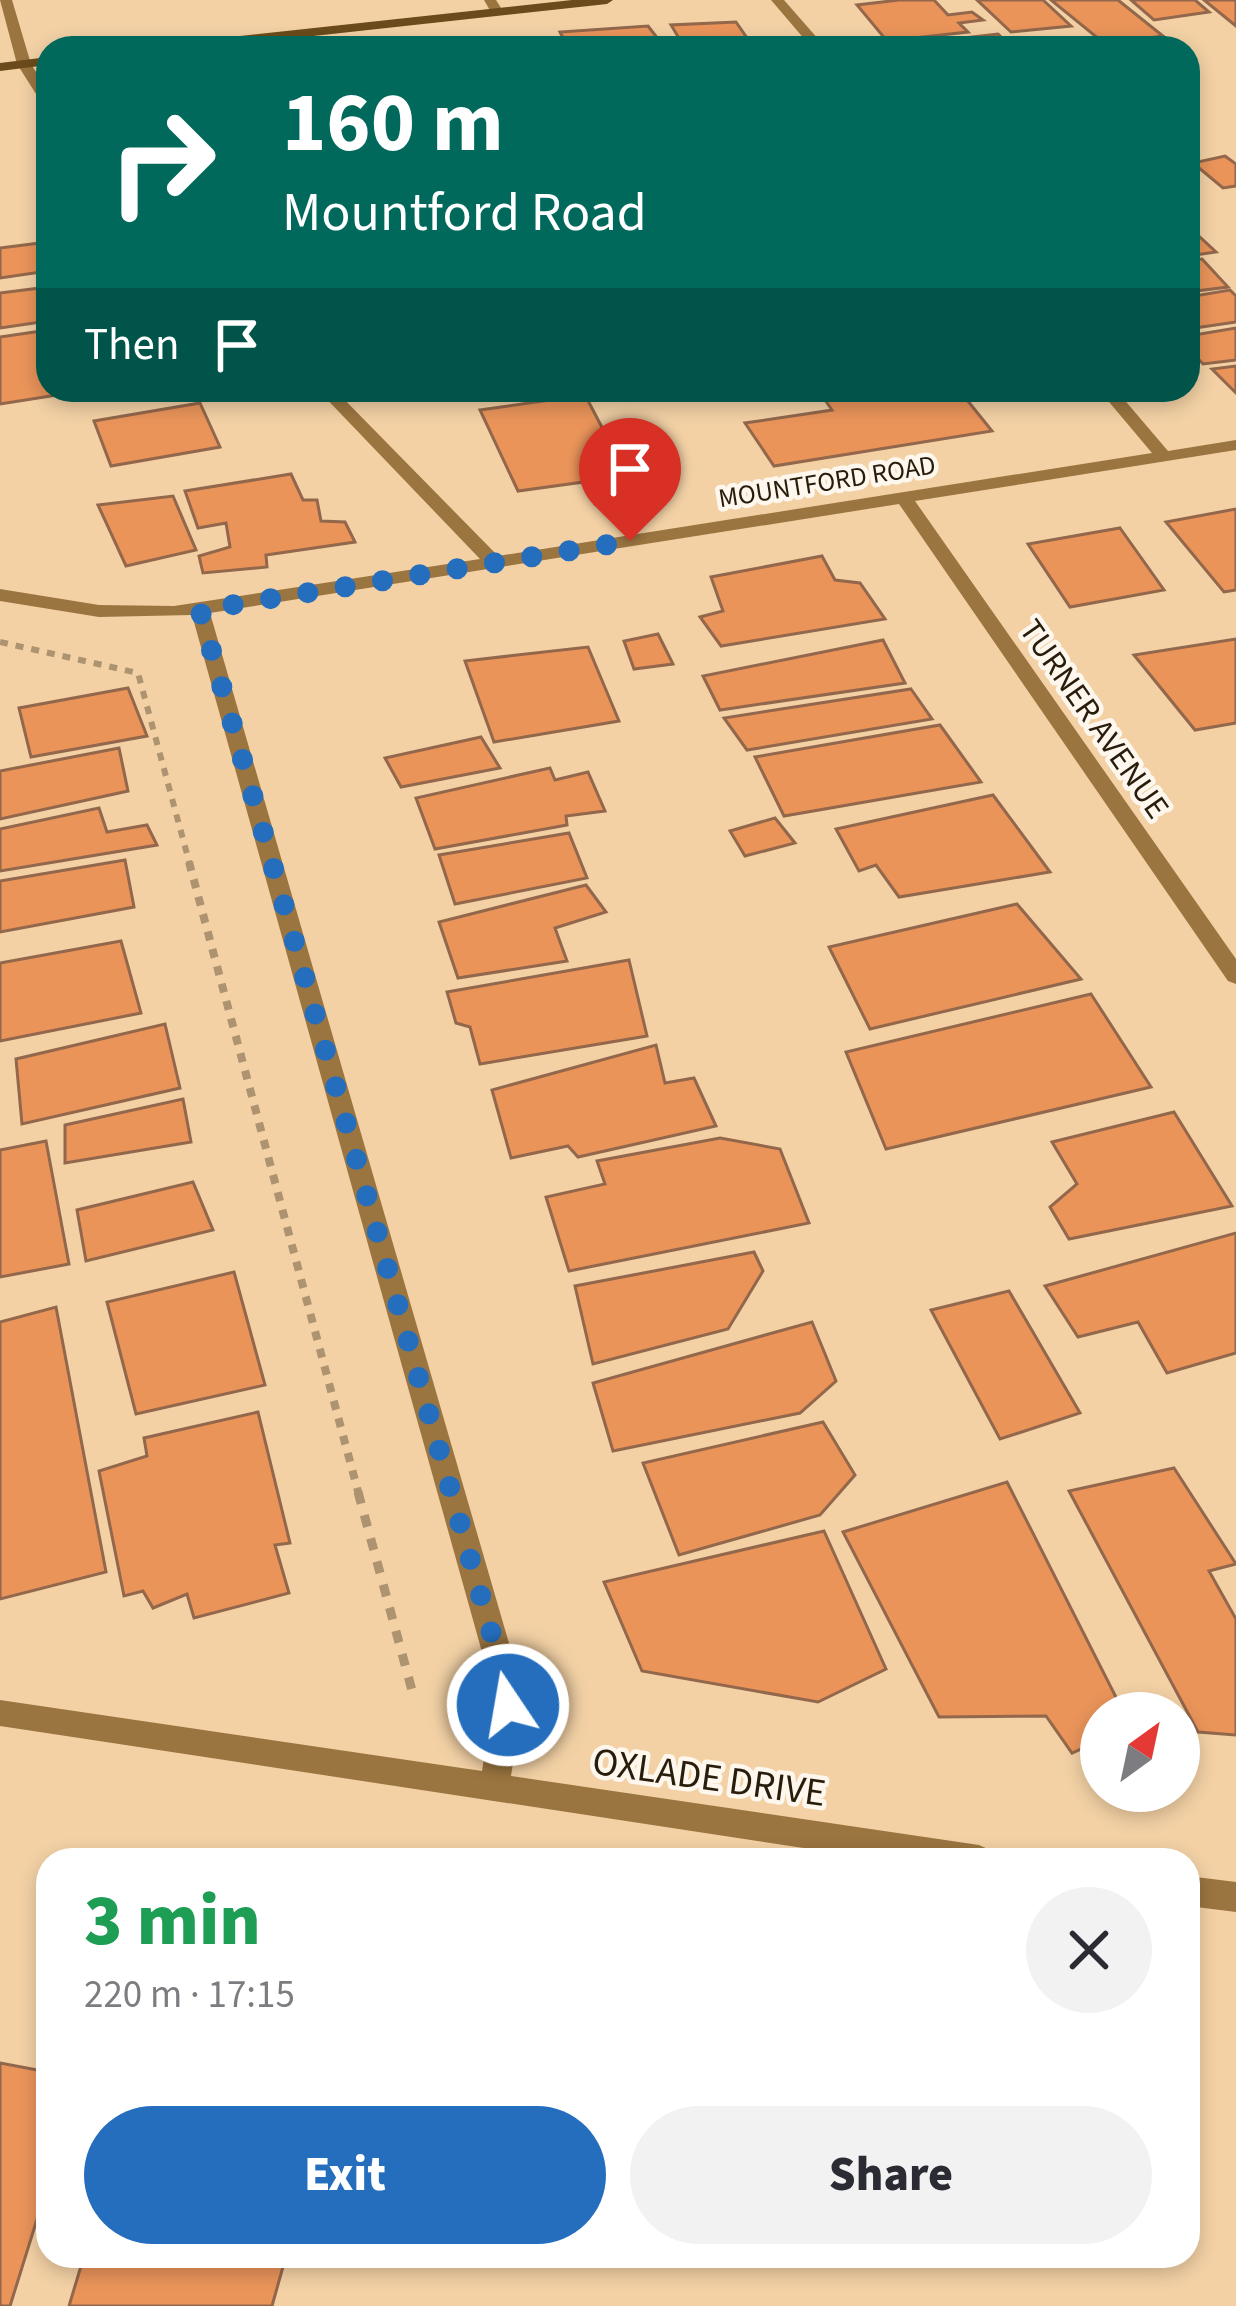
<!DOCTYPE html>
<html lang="en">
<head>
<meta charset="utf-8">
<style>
	:root { --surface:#fff; --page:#f2f2f3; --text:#2b2b33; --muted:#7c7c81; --accent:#256ebe }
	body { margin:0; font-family:"Source Sans 3",sans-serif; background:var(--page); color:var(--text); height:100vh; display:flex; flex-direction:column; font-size:45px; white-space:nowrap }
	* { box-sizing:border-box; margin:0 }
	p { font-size:39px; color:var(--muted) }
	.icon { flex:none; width:66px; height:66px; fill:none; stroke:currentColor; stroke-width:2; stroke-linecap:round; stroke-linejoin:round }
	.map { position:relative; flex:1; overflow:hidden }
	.side { position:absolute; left:36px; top:1848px; width:1164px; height:420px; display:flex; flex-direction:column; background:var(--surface); border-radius:36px; box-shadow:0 6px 18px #0003 }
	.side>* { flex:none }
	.guide { position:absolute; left:36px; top:36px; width:1164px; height:366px; border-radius:36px; box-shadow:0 6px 18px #0003; background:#00695c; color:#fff; overflow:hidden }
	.needle { width:78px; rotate:33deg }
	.buttons { position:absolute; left:1080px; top:1692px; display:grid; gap:24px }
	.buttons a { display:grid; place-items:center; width:120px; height:120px; border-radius:50%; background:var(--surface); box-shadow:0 6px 18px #0003; font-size:60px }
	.pin { position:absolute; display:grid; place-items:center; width:102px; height:102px; color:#fff; margin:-123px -51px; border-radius:50% 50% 50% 0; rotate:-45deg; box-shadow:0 0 12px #0007 }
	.pin .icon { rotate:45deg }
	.me { position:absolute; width:132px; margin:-66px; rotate:348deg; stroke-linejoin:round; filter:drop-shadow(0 0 9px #0008) }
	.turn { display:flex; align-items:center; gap:42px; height:252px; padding:0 48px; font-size:54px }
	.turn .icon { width:156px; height:156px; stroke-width:2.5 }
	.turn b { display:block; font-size:84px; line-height:102px }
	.then { display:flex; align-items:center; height:114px; padding:0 48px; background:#0003; gap:24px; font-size:45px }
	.round { display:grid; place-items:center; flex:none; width:126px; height:126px; border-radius:63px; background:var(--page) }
	.headline { display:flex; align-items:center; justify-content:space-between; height:204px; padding:0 48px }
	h1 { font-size:72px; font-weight:800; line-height:90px; color:#1e9e55 }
	.primary-button { display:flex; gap:24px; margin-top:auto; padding:24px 48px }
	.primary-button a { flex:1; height:138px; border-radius:72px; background:var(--accent); color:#fff; font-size:48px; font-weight:800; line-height:138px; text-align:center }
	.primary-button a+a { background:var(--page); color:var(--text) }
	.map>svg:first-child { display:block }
	.building { fill:#ea945a; stroke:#92674b; stroke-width:3 }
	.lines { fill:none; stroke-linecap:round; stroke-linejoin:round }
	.path-far2 { stroke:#ad9370; stroke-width:6; stroke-dasharray:8 8; stroke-linecap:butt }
	.path-far1 { stroke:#ad9370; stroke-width:8; stroke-dasharray:9 9; stroke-linecap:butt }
	.path { stroke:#ad9370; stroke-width:9; stroke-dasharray:12 12; stroke-linecap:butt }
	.street { fill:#9b7540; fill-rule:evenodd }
	.secondary { fill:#6b4b1b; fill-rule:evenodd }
	.route { stroke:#256ebe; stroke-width:21; stroke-dasharray:0 37.8 }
	.labels { text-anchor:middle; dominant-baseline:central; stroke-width:9; stroke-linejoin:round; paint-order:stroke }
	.far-street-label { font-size:27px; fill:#281c0b; stroke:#fef7ee }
	.street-label { font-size:33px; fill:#281c0b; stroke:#fef7ee }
	.near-street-label { font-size:39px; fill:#281c0b; stroke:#fef7ee }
</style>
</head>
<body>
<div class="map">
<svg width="1236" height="2306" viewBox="0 0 1236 2306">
	<rect width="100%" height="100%" fill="#f3d1a5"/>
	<g class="building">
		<polygon points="899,0 934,0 948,15 972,12 983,20 959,23 968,32 887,41 857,5"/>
		<polygon points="977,0 1043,0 1071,26 1011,32"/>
		<polygon points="1051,0 1118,0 1163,36 1105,44"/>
		<polygon points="1131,0 1195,0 1209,12 1154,20"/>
		<polygon points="1204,0 1236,0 1236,26"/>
		<polygon points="736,22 754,48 685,48 671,25"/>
		<polygon points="648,26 665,48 568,48 560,32"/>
		<polygon points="998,34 1013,48 893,46"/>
		<polygon points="1225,156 1236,164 1236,186 1223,188 1193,163"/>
		<polygon points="1188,226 1216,252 1188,256"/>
		<polygon points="48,242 48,271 0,278 0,248"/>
		<polygon points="1202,259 1228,287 1188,292 1188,261"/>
		<polygon points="48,287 48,321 0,328 0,293"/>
		<polygon points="1230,290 1236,296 1236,322 1188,329 1188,297"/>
		<polygon points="1236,328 1236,360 1203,364 1188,348 1188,336"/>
		<polygon points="48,330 48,390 89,390 0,404 0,337"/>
		<polygon points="1236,366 1236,393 1212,369"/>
		<polygon points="818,390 959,390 992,431 774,466 745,423 832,410"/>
		<polygon points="585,395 626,473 650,470 663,494 595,504 584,482 518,491 480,410"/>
		<polygon points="200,403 220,447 111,466 94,421"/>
		<polygon points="291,474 303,500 317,500 321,521 345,522 355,542 266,555 267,567 203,573 199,556 230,547 226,523 198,528 185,491"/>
		<polygon points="173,496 196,550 126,566 98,505"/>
		<polygon points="1236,509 1236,590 1224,592 1166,522"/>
		<polygon points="1120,528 1164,590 1070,607 1028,544"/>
		<polygon points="822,556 835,580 860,583 885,619 721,646 700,617 723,611 711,577"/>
		<polygon points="658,634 673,664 634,669 624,641"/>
		<polygon points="1236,639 1236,723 1195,730 1134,655"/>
		<polygon points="883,640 905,683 720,710 703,676"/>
		<polygon points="588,647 619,721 494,742 465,661"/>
		<polygon points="128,688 147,736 31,757 19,708"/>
		<polygon points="911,689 932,719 747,750 724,718"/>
		<polygon points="940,725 981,782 784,816 755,757"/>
		<polygon points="481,737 500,768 401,787 385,758"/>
		<polygon points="119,748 128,791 0,819 0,771"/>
		<polygon points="550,768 555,780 588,772 605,811 566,816 567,825 435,849 416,798"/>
		<polygon points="993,795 1050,872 899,897 876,865 859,871 836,829"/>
		<polygon points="99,808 107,832 147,825 157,845 0,871 0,829"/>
		<polygon points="775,818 795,843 745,856 730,831"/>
		<polygon points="569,833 587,878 455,904 439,855"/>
		<polygon points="125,860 134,907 0,932 0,881"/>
		<polygon points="586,885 606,912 555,928 567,961 458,978 439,922"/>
		<polygon points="1017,904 1081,979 870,1029 829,947"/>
		<polygon points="121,941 141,1013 0,1041 0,963"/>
		<polygon points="629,960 647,1036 480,1064 470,1027 456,1023 447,992"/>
		<polygon points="1091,994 1151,1087 886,1149 846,1052"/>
		<polygon points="165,1024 180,1088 22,1124 16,1059"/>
		<polygon points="656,1045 665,1083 694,1078 716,1126 578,1157 568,1146 511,1158 492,1090"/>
		<polygon points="183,1099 191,1142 65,1163 65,1125"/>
		<polygon points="1174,1112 1232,1206 1069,1239 1050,1207 1077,1184 1052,1142"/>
		<polygon points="720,1138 780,1149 809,1223 569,1271 546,1197 605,1184 597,1161"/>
		<polygon points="46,1141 69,1264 0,1277 0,1150"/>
		<polygon points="193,1182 213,1230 86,1261 77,1210"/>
		<polygon points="1236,1233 1236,1353 1167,1373 1138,1322 1078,1337 1045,1286"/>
		<polygon points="754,1252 763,1271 728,1329 593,1364 575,1286"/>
		<polygon points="234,1272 265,1385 136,1414 107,1302"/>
		<polygon points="1009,1291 1080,1413 1000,1439 931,1310"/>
		<polygon points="56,1307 106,1572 0,1599 0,1322"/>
		<polygon points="812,1322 836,1381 800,1413 613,1451 593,1383"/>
		<polygon points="258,1412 290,1543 275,1545 289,1593 194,1618 187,1594 153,1608 143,1591 124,1596 99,1471 147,1456 144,1438"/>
		<polygon points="823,1422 855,1475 820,1515 679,1555 643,1463"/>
		<polygon points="1174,1468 1236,1564 1209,1571 1236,1619 1236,1735 1198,1732 1069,1491"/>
		<polygon points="1007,1482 1124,1713 1101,1713 1101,1740 1072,1753 1046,1716 939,1717 843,1532"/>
		<polygon points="824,1531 886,1669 818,1702 642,1671 604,1582"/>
		<polygon points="0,2063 48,2072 48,2184 10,2306 0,2306"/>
		<polygon points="84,2256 286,2256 272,2306 69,2306"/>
	</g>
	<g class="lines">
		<polyline class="path-far2" points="0,642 138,673 190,865"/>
		<polyline class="path-far1" points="189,862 359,1495"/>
		<polyline class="path" points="358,1492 413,1694"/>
		<g class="street">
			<polygon points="0,0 12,0 31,64 48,91 48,106 43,105 17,64"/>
			<polygon points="484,0 496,0 503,11 492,14"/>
			<polygon points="771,0 784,0 826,48 812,48"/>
			<polygon points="318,390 335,390 498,556 1152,453 1099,390 1116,390 1168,451 1236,440 1236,450 915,501 1236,959 1236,984 1228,981 899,504 210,613 524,1695 511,1776 979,1845 990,1850 994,1860 883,1860 0,1726 0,1700 482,1771 494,1695 192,615 99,617 0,601 0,589 99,605 174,606 480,559"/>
			<polygon points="1188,1876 1236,1882 1236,1912 1188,1906"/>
		</g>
		<g class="secondary">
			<polygon points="572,0 613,0 607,4 203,48 160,48 167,44"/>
			<polygon points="48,57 48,65 0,71 0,63"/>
		</g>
	</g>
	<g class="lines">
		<polyline class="route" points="508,1705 509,1695 200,610 630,541"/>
	</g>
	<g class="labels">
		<g class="far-street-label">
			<text transform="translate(827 482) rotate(-9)">MOUNTFORD ROAD</text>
		</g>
		<g class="street-label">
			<text transform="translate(1094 719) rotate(55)">TURNER AVENUE</text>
		</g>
		<g class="near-street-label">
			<text transform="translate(709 1778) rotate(8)">OXLADE DRIVE</text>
		</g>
	</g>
</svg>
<div class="buttons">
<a><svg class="needle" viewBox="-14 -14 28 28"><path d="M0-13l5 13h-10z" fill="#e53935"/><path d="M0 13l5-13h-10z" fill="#7c7c81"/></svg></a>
</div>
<div class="pin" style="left:630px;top:541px;background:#d93025"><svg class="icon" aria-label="arrive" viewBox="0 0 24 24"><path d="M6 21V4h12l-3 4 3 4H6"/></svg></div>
<svg class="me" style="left:508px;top:1705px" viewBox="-20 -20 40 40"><circle r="17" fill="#256ebe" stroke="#fff" stroke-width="3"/><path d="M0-11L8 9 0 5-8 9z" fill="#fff"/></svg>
<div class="guide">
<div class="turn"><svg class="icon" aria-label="right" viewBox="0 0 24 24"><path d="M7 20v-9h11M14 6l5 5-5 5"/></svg><div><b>160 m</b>Mountford Road</div></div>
<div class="then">Then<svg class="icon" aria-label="arrive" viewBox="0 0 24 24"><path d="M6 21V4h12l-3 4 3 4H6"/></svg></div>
</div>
<section class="side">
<div class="headline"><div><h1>3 min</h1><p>220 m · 17:15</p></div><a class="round"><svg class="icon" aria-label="close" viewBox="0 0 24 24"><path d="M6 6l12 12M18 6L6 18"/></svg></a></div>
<div class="primary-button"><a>Exit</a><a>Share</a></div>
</section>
</div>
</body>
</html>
